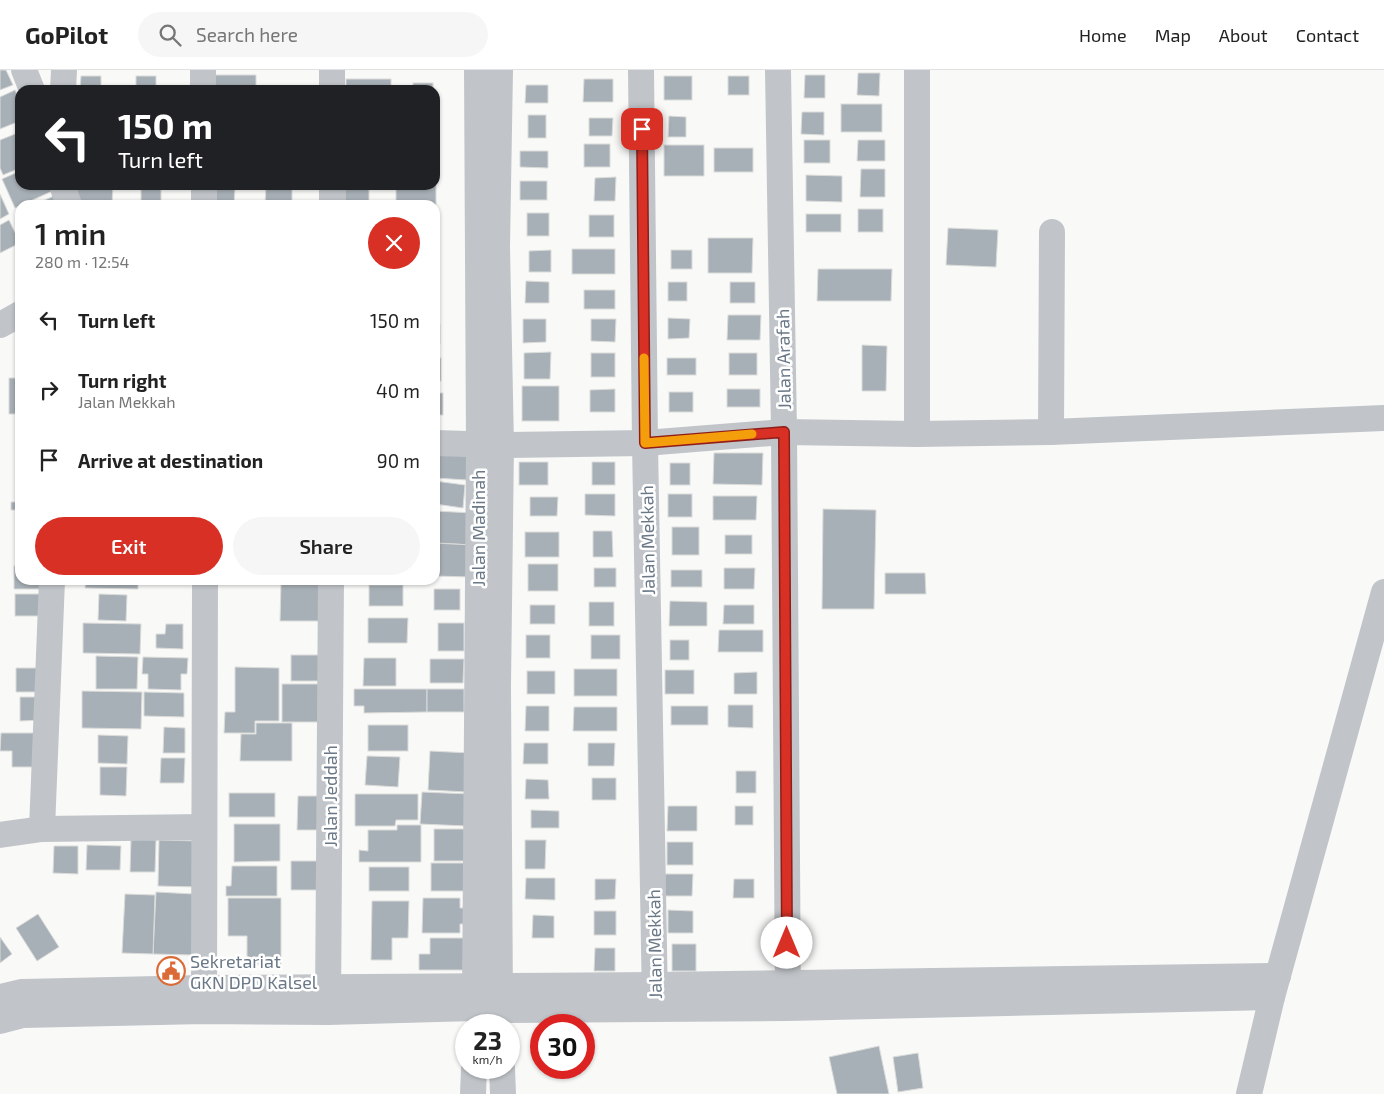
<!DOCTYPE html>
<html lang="en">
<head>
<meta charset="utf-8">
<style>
	:root { --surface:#fff; --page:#f6f6f6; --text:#222; --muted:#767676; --line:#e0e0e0; --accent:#d93025 }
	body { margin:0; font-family:"Exo 2",sans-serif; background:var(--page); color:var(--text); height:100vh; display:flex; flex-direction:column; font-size:19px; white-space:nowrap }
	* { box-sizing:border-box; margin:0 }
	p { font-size:16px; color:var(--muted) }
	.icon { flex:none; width:28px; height:28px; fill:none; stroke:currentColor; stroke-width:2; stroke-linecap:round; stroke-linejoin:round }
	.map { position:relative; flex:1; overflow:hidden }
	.details { position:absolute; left:15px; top:130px; width:425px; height:385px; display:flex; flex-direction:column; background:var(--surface); border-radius:15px; box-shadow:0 1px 4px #0004 }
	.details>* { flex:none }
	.top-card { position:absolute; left:15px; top:15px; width:425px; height:105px; border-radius:15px; box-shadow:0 1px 4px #0004; background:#202124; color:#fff; overflow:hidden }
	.speed { position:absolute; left:455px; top:944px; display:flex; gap:10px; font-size:25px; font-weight:700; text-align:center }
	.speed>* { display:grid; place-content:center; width:65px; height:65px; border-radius:50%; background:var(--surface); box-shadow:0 1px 4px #0004; line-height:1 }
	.speed small { font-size:12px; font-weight:400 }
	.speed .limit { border:8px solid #d22; background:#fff; color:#111 }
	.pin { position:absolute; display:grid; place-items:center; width:42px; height:42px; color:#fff; margin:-21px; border-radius:10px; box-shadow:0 2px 8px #0006 }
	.me { position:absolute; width:55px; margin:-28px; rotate:0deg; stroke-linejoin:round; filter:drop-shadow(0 0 4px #0008) }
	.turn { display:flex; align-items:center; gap:18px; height:105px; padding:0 20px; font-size:22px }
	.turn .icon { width:65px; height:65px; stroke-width:2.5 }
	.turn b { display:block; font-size:35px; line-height:42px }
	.round { display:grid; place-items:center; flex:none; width:52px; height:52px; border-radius:26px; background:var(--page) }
	.head { display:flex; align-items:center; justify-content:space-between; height:85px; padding:0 20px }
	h1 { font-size:30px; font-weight:600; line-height:38px }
	.cta { display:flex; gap:10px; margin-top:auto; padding:10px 20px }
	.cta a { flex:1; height:58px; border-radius:30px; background:var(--accent); color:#fff; font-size:20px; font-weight:600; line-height:58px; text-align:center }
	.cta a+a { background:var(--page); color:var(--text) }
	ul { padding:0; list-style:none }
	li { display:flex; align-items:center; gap:15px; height:70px; padding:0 20px }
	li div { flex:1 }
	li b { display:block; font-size:19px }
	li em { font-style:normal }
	header { display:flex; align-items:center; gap:30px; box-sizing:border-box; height:70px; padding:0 25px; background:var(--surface); border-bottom:1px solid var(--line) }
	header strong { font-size:24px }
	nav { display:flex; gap:28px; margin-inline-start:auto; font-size:18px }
	.search { width:350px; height:45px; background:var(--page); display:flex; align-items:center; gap:12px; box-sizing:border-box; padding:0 18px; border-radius:28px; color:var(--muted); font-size:19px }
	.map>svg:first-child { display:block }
	.building { fill:#a8b0b7; stroke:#dbdcda }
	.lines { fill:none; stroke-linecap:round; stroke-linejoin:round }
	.minor { stroke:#c1c5c9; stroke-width:26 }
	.route-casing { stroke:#8d1f18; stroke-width:12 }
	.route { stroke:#d93025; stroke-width:9 }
	.slow { stroke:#f59e0b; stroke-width:9 }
	.labels { text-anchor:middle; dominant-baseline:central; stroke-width:5; stroke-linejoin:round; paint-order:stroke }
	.street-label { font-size:18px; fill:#6a7887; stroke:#fff }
	.poi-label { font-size:18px; fill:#6a7887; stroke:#fff; text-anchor:start }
</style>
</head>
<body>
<header>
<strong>GoPilot</strong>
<div class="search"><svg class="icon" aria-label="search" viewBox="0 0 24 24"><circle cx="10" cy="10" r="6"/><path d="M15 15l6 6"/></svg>Search here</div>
<nav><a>Home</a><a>Map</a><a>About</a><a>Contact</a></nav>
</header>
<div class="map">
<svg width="1384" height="1024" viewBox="0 0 1384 1024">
	<rect width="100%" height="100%" fill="#f9faf8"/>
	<g class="building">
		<polygon points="0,0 6,0 13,15 0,20"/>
		<polygon points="858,3 880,3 879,26 857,25"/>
		<polygon points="215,5 256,5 256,20 214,20"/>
		<polygon points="805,5 825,5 825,28 804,28"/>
		<polygon points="81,6 101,6 101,20 80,20"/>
		<rect x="136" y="6" width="20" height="14"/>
		<rect x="664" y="6" width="28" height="24"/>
		<rect x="728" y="6" width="21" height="19"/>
		<rect x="346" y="9" width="45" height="11"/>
		<polygon points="584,9 613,9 613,32 583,32"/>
		<rect x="413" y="13" width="20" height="7"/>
		<polygon points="526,15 548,15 548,33 525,33"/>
		<rect x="266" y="17" width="26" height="3"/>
		<polygon points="15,20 20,32 20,51 0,59 0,27"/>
		<rect x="841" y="34" width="41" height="28"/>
		<polygon points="802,42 824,42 824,65 801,64"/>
		<rect x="528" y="45" width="18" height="23"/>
		<polygon points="669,46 686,47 686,67 668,67"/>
		<polygon points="589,48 613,48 612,66 589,66"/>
		<polygon points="20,62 20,98 3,105 0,98 0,70"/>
		<rect x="804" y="70" width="26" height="23"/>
		<polygon points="858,70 885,70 885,91 857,91"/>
		<rect x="584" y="74" width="26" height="23"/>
		<rect x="435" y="75" width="3" height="25"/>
		<rect x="664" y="75" width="40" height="31"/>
		<rect x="714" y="78" width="39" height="24"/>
		<polygon points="520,81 548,81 548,98 520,97"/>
		<polygon points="861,99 885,99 885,127 860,127"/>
		<polygon points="20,101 20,115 58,115 59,118 15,138 2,109"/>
		<polygon points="806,105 842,106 842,132 806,131"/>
		<polygon points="616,107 615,131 594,131 595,108"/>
		<rect x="520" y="111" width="27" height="19"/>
		<polygon points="73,115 113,115 112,135 73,135"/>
		<polygon points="141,115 161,115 161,135 141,134"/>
		<rect x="345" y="115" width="24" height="20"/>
		<polygon points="396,115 436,115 436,140 435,135 396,135"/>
		<polygon points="266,116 292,116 292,135 265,135"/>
		<polygon points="206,117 235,117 234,135 206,135"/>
		<polygon points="0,124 9,144 0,149"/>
		<polygon points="56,125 61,135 34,135"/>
		<rect x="858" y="139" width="25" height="23"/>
		<rect x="527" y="143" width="22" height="23"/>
		<rect x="806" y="144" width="35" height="18"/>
		<rect x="589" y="145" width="25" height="22"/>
		<polygon points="9,150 20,173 0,183 0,155"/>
		<polygon points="948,158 998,160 996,197 946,195"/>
		<polygon points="708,168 753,168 752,203 708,203"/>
		<rect x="572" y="179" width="43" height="25"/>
		<polygon points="551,180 551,202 529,202 529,181"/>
		<rect x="671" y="180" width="21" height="19"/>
		<polygon points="818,199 892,199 891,231 817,231"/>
		<polygon points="526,211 549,212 549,233 525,233"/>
		<rect x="668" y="212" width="19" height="19"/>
		<rect x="730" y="212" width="25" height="21"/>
		<rect x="435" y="213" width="3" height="26"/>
		<rect x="584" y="220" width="31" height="19"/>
		<polygon points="728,245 761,245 760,270 727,270"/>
		<polygon points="668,248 690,249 689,268 668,269"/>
		<polygon points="523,249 546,249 546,272 523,273"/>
		<polygon points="591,249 616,249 615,272 591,271"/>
		<rect x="435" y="254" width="5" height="20"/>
		<polygon points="862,275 887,276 886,321 862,321"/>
		<polygon points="551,282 550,309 524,309 524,283"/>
		<rect x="591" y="283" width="24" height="24"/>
		<rect x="729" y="283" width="28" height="22"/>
		<rect x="435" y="288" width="6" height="23"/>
		<rect x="667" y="288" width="29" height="17"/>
		<rect x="9" y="308" width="11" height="36"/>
		<rect x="522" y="316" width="37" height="35"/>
		<polygon points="615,319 615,342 590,342 590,320"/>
		<rect x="727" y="319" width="33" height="18"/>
		<rect x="669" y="322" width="24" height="20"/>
		<rect x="435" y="323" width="8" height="22"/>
		<polygon points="435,376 469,377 467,410 435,408"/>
		<polygon points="714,383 763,383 762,415 713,414"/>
		<rect x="519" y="392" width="29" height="23"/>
		<rect x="592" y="392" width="23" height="23"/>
		<rect x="670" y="393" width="20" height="22"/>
		<polygon points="435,411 465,415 463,438 435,434"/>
		<polygon points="19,415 20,440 11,440 11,432 19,432"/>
		<polygon points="585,424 615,424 615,446 585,445"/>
		<rect x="668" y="424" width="24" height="23"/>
		<polygon points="713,426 757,426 756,450 713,450"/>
		<polygon points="530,427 558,427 557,446 530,446"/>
		<polygon points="823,439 876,440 874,539 822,539"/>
		<polygon points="435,441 473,443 472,475 435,473"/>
		<rect x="672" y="457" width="27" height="28"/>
		<polygon points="593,461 612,461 613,487 593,487"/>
		<rect x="525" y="462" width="34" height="25"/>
		<rect x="725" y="465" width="27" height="19"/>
		<polygon points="435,473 472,475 470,507 435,506"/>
		<rect x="528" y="494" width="30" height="27"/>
		<polygon points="14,496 20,496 20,510 41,510 41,519 14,519"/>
		<rect x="594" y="498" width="22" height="19"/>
		<polygon points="724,498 755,498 754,519 724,519"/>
		<rect x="671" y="500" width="31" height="17"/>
		<polygon points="885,503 925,503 926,524 885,524"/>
		<polygon points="86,510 138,510 138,519 85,518"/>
		<polygon points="281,513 323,514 322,551 280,551"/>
		<rect x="369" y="515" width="34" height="21"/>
		<rect x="434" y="519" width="26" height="21"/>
		<rect x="15" y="524" width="25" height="22"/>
		<polygon points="99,524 127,525 126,551 98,550"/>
		<polygon points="670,531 707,532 707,556 669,556"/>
		<rect x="589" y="532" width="25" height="24"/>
		<rect x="530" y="535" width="25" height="19"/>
		<polygon points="724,535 754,535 754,554 723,554"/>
		<polygon points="368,548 408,548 407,573 368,573"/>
		<polygon points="83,553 141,554 140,584 83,583"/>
		<rect x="438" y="553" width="26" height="28"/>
		<polygon points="166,554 183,554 183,579 156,578 156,564 165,564"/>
		<polygon points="719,560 763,560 763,582 718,582"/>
		<rect x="526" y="565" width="24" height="23"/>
		<rect x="591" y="565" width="29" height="24"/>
		<rect x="670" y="570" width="19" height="20"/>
		<rect x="291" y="585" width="33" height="26"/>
		<polygon points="96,586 138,587 137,619 96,619"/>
		<polygon points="143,587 188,588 187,604 181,604 181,620 148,619 148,604 142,604"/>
		<polygon points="364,588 396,588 396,616 363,616"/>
		<polygon points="430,589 464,589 463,613 430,613"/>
		<polygon points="235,597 279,598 279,651 255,651 255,663 224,663 225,642 235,642"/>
		<polygon points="16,598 40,598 45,622 16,622"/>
		<rect x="574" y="599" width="43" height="27"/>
		<rect x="665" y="600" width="29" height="24"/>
		<rect x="527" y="601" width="28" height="23"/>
		<polygon points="757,602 757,624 734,624 734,603"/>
		<rect x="282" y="614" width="43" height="38"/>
		<polygon points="354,619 427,619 427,642 364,643 364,636 354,636"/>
		<rect x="427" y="619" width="37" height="23"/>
		<polygon points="82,621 142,622 141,659 82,658"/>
		<polygon points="144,622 184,623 184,647 144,646"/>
		<polygon points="20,627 43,627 43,650 20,651"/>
		<polygon points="728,635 753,635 753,658 728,657"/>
		<polygon points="526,636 549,636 549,661 525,661"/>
		<rect x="671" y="636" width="37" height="19"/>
		<polygon points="574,637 617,637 617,661 573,661"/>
		<polygon points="256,653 292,653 292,691 240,691 241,664 256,664"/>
		<rect x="368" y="655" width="40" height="26"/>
		<polygon points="164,657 185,658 185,683 163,683"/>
		<polygon points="1,663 40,663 40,697 12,697 12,681 0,681"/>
		<polygon points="98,665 128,666 127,694 98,693"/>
		<polygon points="524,673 548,673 548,694 523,694"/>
		<polygon points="588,673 615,673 614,696 588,696"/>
		<polygon points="430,681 470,683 467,722 428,720"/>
		<polygon points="367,686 400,687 398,717 365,715"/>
		<polygon points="161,688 185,688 184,713 160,713"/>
		<polygon points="100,697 127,697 126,726 100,725"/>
		<rect x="736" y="701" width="20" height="22"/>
		<rect x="592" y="708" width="24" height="22"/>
		<polygon points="526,709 548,710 549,729 525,729"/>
		<polygon points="422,722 469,724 467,756 420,754"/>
		<rect x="229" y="723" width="46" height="24"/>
		<polygon points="355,724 418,724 418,750 396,750 395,756 355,756"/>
		<polygon points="298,726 325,726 325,760 297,760"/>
		<polygon points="668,736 697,736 697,761 667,761"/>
		<rect x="735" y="736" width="18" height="19"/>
		<polygon points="531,740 559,741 559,758 531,758"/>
		<polygon points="234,754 280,754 280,791 234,792"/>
		<polygon points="397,755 421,755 421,792 359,792 359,780 368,781 368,760 397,760"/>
		<rect x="434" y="759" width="35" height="32"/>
		<polygon points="131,769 156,770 155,802 130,802"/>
		<polygon points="159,770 199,771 198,817 158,816"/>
		<polygon points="525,770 546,770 545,799 525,799"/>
		<rect x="667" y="772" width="26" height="23"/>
		<polygon points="87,775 121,776 120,800 86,800"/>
		<polygon points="54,776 78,776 78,804 53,803"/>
		<polygon points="291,791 319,791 318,820 291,820"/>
		<rect x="431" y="793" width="40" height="28"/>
		<polygon points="232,796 277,796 277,826 226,826 226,816 231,816"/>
		<rect x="369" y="797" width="40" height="24"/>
		<polygon points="665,804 693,804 692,826 664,826"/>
		<polygon points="526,808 555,808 555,830 525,829"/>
		<polygon points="595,809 616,809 615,829 595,830"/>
		<polygon points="734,809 754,809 754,828 733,828"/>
		<polygon points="156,822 194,824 192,885 153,884"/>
		<polygon points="125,824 155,825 153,884 122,883"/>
		<polygon points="228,828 281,828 281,895 247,895 247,866 228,866"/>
		<polygon points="423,828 460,828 460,838 471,838 470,854 460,854 460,863 422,863"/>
		<polygon points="372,831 409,831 408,868 392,868 392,890 371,890"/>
		<polygon points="668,840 693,841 693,863 668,863"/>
		<rect x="594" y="841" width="22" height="24"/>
		<polygon points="38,844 59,877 37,891 16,858"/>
		<polygon points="533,845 554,846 554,868 532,868"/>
		<polygon points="0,867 12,884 0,893"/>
		<polygon points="430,868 472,868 472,900 419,900 419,884 430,884"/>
		<rect x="672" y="874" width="24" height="27"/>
		<polygon points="595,878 615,878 615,901 594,901"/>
		<polygon points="879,976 889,1024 837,1024 829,987"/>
		<polygon points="918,983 923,1018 898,1022 893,987"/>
	</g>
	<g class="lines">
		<g class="minor">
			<polyline points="24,0 32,20"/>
			<polyline points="203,0 203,20"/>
			<polyline points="500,0 497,177 501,375 498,617 500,932"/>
			<polyline points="641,0 645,373 655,933"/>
			<polyline points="778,0 784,362 788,929"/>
			<polyline points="917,0 917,364"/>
			<polyline points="63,20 64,0"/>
			<polyline points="332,20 332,0"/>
			<polyline points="62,115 69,135"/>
			<polyline points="204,115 204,135"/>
			<polyline points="332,135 332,115"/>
			<polyline points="0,255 20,244"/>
			<polyline points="1051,362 1052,162"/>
			<polyline points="435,373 501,375 645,373 784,362 917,364 1051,362 1384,348"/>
			<polyline points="42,759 204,757"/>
			<polyline points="0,765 42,759 52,510"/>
			<polyline points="0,927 22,922 204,918 655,915 1278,906"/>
			<polyline points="475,932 479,375 477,0"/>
			<polyline points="204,934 205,510"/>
			<polyline points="328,934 331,510"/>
			<polyline points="0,951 23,945 204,941 328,942 475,938 500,940 788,938 1272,927"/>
			<polyline points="502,998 503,1024"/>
			<polyline points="473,1024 474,998"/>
			<polyline points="1249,1024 1272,927 1384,522"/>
		</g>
	</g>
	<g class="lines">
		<defs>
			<polyline id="route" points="642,59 645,373 784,362 787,873"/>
		</defs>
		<use href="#route" class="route-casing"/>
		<use href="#route" class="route"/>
		<polyline class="slow" points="644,288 645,373 752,364"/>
	</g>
	<defs>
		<symbol id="civic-ring" viewBox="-11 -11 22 22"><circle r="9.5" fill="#fff" stroke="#db6a36" stroke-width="1.5"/><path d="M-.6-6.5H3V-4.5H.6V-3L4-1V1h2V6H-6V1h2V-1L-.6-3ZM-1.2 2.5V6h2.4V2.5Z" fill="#db6a36"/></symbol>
	</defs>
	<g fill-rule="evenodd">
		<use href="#civic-ring" x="155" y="885" width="32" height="32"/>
	</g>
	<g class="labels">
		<g class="street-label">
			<text transform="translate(783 289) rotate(-91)">Jalan Arafah</text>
			<text transform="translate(478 458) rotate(-90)">Jalan Madinah</text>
			<text transform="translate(647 470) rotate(-91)">Jalan Mekkah</text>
			<text transform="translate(330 726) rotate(-90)">Jalan Jeddah</text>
			<text transform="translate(654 874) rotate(-91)">Jalan Mekkah</text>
		</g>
		<g class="poi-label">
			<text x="190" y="891">Sekretariat<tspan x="190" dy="21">GKN DPD Kalsel</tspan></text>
		</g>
	</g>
</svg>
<div class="speed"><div>23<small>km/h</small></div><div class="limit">30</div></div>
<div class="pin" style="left:642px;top:59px;background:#d93025"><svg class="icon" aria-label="arrive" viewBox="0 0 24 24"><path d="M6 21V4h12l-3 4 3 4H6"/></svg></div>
<svg class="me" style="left:787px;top:873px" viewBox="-20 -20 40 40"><circle r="19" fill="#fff"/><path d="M0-13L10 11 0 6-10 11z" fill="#d93025"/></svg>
<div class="top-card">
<div class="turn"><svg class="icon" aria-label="left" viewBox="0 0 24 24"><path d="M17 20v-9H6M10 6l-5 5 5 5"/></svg><div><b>150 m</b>Turn left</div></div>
</div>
<section class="details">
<div class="head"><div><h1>1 min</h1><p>280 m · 12:54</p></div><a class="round" style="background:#d93025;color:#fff"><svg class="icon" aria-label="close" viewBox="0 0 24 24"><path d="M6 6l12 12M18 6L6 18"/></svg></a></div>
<ul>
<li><svg class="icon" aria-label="left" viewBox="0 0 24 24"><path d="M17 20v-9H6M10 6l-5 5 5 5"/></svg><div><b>Turn left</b></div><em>150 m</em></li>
<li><svg class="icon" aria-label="right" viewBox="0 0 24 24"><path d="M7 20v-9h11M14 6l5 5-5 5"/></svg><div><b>Turn right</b><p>Jalan Mekkah</p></div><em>40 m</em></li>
<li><svg class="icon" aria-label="arrive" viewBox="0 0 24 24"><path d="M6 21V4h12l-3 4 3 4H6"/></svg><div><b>Arrive at destination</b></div><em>90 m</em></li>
</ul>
<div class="cta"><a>Exit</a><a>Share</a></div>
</section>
</div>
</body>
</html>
